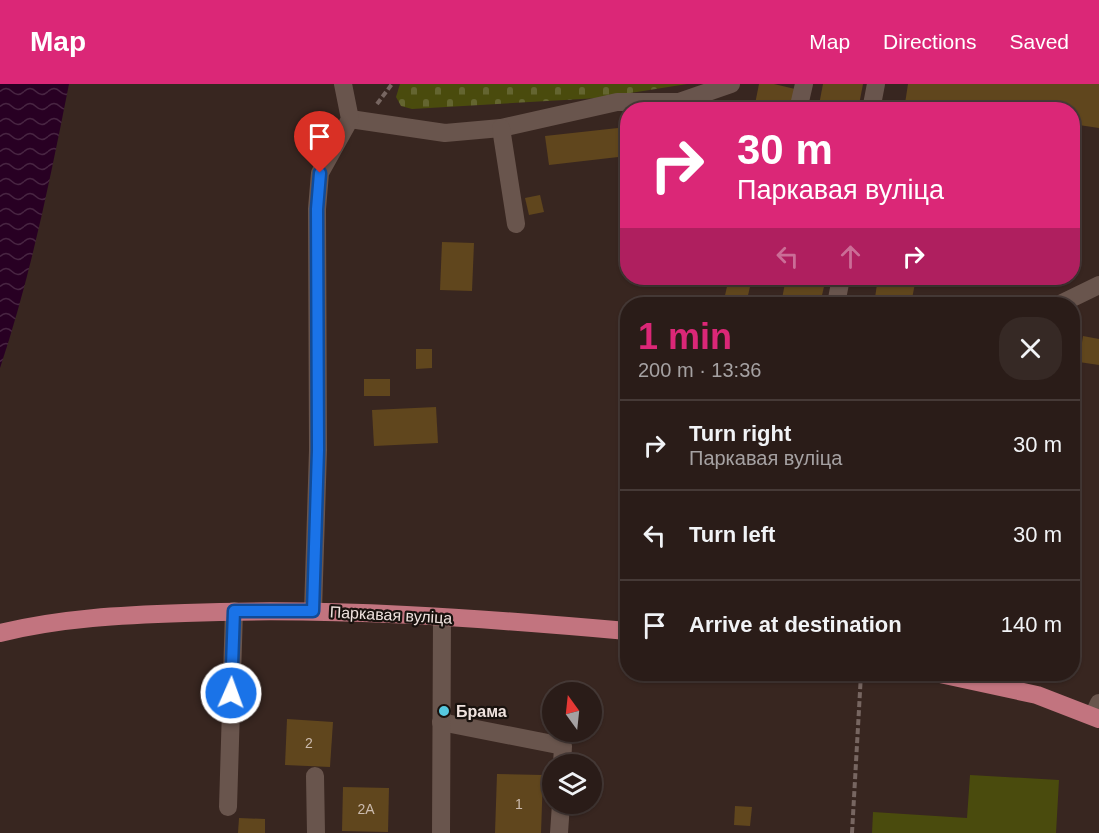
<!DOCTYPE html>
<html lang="en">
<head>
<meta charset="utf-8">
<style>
	:root { --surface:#2a1c18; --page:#362925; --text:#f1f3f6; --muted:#a5a1a2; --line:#463a37; --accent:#db2777 }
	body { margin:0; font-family:Helvetica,sans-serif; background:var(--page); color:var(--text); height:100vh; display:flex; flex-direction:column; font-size:22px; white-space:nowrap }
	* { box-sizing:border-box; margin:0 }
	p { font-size:20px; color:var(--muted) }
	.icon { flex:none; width:33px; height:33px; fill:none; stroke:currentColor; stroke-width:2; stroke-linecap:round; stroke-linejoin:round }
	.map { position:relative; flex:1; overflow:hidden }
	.drawer { position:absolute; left:620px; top:213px; width:460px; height:384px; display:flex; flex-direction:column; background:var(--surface); border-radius:24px; box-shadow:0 2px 4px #0004,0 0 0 2px var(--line) }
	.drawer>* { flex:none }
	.guide { position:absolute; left:620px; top:18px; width:460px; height:183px; border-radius:24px; box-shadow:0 2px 4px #0004,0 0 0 2px var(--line); background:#db2777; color:#fff; overflow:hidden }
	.needle { width:39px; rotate:345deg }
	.controls { position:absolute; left:542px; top:598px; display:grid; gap:12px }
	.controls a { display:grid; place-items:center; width:60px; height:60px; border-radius:50%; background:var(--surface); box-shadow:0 2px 4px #0004,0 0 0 2px var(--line); font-size:30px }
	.pin { position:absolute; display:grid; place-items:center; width:51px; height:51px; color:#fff; margin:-62px -26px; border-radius:50% 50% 50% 0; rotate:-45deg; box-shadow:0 0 6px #0007 }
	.pin .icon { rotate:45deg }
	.me { position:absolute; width:66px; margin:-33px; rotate:2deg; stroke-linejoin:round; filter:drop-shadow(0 0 4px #0008) }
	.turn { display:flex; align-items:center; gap:21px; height:126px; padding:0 18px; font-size:27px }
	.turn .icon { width:78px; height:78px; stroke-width:2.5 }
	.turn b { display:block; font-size:42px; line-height:51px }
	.lanes { display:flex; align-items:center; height:57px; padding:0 18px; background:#0003; justify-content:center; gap:30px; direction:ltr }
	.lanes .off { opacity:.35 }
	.round { display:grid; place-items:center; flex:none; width:63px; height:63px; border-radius:24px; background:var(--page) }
	.headline { display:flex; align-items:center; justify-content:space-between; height:102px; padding:0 18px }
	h1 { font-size:36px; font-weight:700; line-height:45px; color:var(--accent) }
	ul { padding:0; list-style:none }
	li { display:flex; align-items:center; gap:18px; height:90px; padding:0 18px; border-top:2px solid var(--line) }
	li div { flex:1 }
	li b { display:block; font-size:22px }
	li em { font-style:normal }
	header { display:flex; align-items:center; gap:36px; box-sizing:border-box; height:84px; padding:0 30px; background:var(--accent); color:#fff }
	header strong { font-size:28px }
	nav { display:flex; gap:33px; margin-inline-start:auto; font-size:21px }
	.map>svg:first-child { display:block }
	.cemetery { fill:url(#cemetery-stones) }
	.green { fill:#4a4b0d }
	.water { fill:url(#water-waves) }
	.building { fill:#60461d }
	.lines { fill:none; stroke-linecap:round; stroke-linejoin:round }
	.path { stroke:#776661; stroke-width:4; stroke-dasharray:6 3; stroke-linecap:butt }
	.minor { stroke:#69554d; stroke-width:18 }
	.major { stroke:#c2747f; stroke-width:18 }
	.route-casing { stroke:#114b97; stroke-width:15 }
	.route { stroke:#1a73e8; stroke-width:10 }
	.poi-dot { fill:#56c9e0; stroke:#19120e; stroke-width:2 }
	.labels { text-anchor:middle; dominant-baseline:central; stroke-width:4.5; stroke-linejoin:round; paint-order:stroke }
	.number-label { font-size:14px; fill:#cbbbae }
	.street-label { font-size:16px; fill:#efe2de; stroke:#19120e }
	.poi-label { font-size:16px; font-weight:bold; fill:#efe2de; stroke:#19120e; text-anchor:start }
</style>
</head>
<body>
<header>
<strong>Map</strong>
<nav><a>Map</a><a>Directions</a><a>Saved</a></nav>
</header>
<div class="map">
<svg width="1099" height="749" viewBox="0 0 1099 749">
	<defs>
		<pattern id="cemetery-stones" width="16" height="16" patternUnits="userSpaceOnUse" patternTransform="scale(1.5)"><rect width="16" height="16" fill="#4a4b0d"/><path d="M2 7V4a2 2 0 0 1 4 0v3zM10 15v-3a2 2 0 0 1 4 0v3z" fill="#646530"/></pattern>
		<pattern id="water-waves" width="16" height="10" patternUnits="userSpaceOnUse" patternTransform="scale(1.5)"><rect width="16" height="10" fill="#280023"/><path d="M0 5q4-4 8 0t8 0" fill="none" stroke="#482542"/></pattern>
	</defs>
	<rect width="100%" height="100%" fill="#382620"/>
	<polygon class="cemetery" points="400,0 687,0 599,14 412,25 401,22 396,13"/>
	<polygon class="green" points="970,691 1059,696 1056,749 872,749 873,728 967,734"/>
	<path class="water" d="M 0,0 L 69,0 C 50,96 31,191 0,284 Z"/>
	<g class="building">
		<polygon points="759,0 774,0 795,5 790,26 767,26 767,23 755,20"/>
		<polygon points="823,0 863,0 858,26 818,26"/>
		<polygon points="908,0 1099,0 1099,44 1072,40 1072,26 976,26 943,20 942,26 904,26"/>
		<polygon points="627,43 627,72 549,81 545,52"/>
		<polygon points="540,111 544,128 529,131 525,114"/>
		<polygon points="442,158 474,159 472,207 440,206"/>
		<polygon points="729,194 752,194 746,220 723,220"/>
		<polygon points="786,194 826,194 820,220 781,220"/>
		<polygon points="878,194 916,194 911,220 874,220"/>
		<polygon points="1083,252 1099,255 1099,281 1079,278"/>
		<polygon points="416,265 432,265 432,284 416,285"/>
		<rect x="364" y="295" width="26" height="17"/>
		<polygon points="436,323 438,359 374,362 372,326"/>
		<polygon points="287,635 333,638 330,683 285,681"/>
		<polygon points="497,690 543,691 541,749 495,749"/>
		<polygon points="343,703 389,704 388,748 342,747"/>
		<polygon points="735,722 752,723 750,742 734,741"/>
		<polygon points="239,734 265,735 265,749 238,749"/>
	</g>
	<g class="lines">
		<g class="path">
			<polyline points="377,20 392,0"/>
			<polyline points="852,749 861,590"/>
		</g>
		<g class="minor">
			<polyline points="798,26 804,0"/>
			<polyline points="871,26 876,0"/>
			<polyline points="350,35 445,49 501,44 617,18 679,18 731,0"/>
			<polyline points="501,44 516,140"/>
			<polyline points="836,220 841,194"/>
			<polyline points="1060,220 1099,201"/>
			<polyline points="313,527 318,366 317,125 320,89 350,35 343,0"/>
			<polyline points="1093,632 1099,619"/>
			<polyline points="441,638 563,662 562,681"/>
			<polyline points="315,692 316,749"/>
			<polyline points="228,723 234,527"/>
			<polyline points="441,749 442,534"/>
			<polyline points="559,749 561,720"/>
		</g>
		<g class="major">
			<path d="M 0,549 C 61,534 123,531 185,529 C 333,523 480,534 627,547"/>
			<polyline points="940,590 1037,611 1099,635"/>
		</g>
	</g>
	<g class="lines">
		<defs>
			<polyline id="route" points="231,609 234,527 313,527 318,366 317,125 320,89"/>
		</defs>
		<use href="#route" class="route-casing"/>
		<use href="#route" class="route"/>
	</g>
	<circle class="poi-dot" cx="444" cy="627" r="6"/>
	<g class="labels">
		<g class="number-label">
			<text x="309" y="659">2</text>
			<text x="519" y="720">1</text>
			<text x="366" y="725">2А</text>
		</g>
		<g class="street-label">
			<text transform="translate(391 531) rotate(3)">Паркавая вуліца</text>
		</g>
		<g class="poi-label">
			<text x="456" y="627">Брама</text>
		</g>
	</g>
</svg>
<div class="controls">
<a><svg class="needle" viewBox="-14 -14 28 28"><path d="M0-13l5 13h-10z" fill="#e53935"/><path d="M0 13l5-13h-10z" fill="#a5a1a2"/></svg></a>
<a><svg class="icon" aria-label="layers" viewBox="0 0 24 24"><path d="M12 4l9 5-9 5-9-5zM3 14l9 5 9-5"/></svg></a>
</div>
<div class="pin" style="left:320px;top:89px;background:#d93025"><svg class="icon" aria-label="arrive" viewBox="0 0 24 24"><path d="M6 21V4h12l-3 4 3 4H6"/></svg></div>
<svg class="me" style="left:231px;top:609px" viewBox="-20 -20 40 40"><circle r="17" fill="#1a73e8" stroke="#fff" stroke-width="3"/><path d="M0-11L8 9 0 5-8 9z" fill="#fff"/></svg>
<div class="guide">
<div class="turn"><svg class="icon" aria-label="right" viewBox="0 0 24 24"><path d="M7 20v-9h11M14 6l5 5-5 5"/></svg><div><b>30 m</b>Паркавая вуліца</div></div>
<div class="lanes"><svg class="icon off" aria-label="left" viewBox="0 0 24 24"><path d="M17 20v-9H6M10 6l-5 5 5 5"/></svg><svg class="icon off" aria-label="ahead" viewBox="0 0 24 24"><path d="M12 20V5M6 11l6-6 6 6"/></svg><svg class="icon" aria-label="right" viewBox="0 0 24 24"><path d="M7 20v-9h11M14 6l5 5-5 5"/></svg></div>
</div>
<section class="drawer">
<div class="headline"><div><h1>1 min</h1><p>200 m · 13:36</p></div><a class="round"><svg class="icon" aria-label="close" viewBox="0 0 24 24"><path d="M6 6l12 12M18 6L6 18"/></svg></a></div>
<ul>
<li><svg class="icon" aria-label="right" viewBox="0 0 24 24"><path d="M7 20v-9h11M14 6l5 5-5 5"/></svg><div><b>Turn right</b><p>Паркавая вуліца</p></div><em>30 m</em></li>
<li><svg class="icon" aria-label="left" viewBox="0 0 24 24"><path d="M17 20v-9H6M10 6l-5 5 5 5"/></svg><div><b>Turn left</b></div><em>30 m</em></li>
<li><svg class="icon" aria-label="arrive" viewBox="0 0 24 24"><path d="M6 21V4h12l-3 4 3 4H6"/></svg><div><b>Arrive at destination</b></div><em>140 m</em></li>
</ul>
</section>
</div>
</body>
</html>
